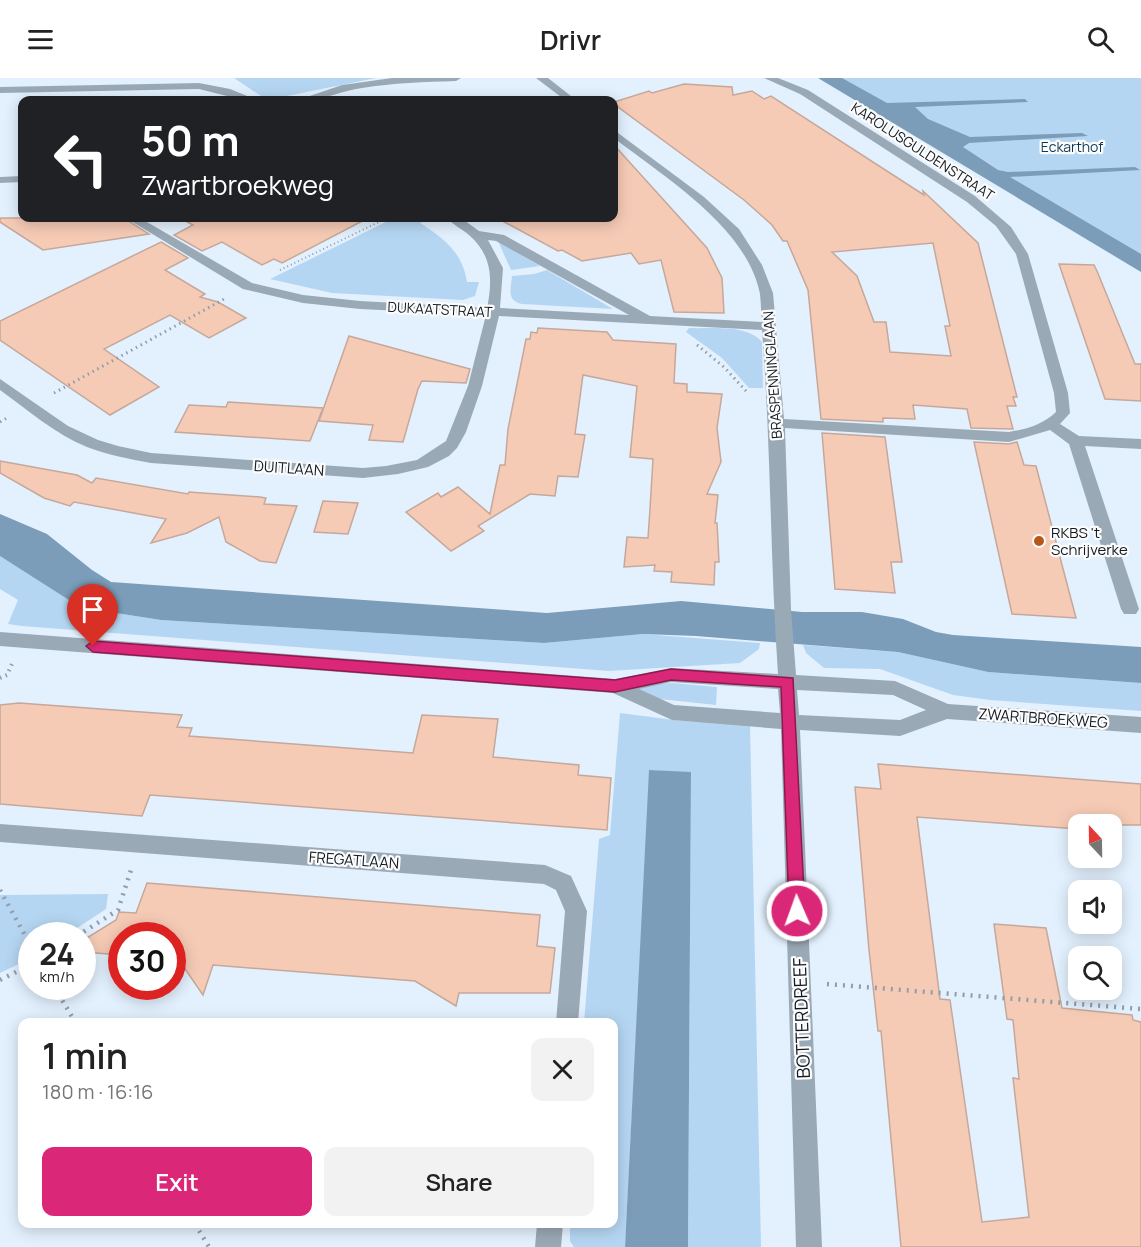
<!DOCTYPE html>
<html lang="en">
<head>
<meta charset="utf-8">
<style>
	:root { --surface:#fff; --page:#f2f2f2; --text:#222; --muted:#767676; --accent:#db2777 }
	body { margin:0; font-family:Manrope,sans-serif; background:var(--page); color:var(--text); height:100vh; display:flex; flex-direction:column; font-size:22px; white-space:nowrap }
	* { box-sizing:border-box; margin:0 }
	p { font-size:20px; color:var(--muted) }
	.icon { flex:none; width:33px; height:33px; fill:none; stroke:currentColor; stroke-width:2; stroke-linecap:round; stroke-linejoin:round }
	.map { position:relative; flex:1; overflow:hidden }
	.sheet { position:absolute; left:18px; top:940px; width:600px; height:210px; display:flex; flex-direction:column; background:var(--surface); border-radius:12px; box-shadow:0 3px 15px #0003 }
	.sheet>* { flex:none }
	.top-card { position:absolute; left:18px; top:18px; width:600px; height:126px; border-radius:12px; box-shadow:0 3px 15px #0003; background:#202124; color:#fff; overflow:hidden }
	.needle { width:39px; rotate:338deg }
	.tools { position:absolute; left:1068px; top:736px; display:grid; gap:12px }
	.tools a { display:grid; place-items:center; width:54px; height:54px; border-radius:12px; background:var(--surface); box-shadow:0 3px 15px #0003; font-size:30px }
	.speed { position:absolute; left:18px; top:844px; display:flex; gap:12px; font-size:30px; font-weight:700; text-align:center }
	.speed>* { display:grid; place-content:center; width:78px; height:78px; border-radius:50%; background:var(--surface); box-shadow:0 3px 15px #0003; line-height:1 }
	.speed small { font-size:15px; font-weight:400 }
	.speed .limit { border:9px solid #d22; background:#fff; color:#111 }
	.pin { position:absolute; display:grid; place-items:center; width:51px; height:51px; color:#fff; margin:-62px -26px; border-radius:50% 50% 50% 0; rotate:-45deg; box-shadow:0 0 6px #0007 }
	.pin .icon { rotate:45deg }
	.me { position:absolute; width:66px; margin:-33px; rotate:358deg; stroke-linejoin:round; filter:drop-shadow(0 0 4px #0008) }
	.turn { display:flex; align-items:center; gap:21px; height:126px; padding:0 24px; font-size:27px }
	.turn .icon { width:78px; height:78px; stroke-width:2.5 }
	.turn b { display:block; font-size:42px; line-height:51px }
	.round { display:grid; place-items:center; flex:none; width:63px; height:63px; border-radius:12px; background:var(--page) }
	.summary { display:flex; align-items:center; justify-content:space-between; height:102px; padding:0 24px }
	h1 { font-size:36px; font-weight:600; line-height:45px }
	.action { display:flex; gap:12px; margin-top:auto; padding:12px 24px }
	.action a { flex:1; height:69px; border-radius:12px; background:var(--accent); color:#fff; font-size:24px; font-weight:600; line-height:69px; text-align:center }
	.action a+a { background:var(--page); color:var(--text) }
	header { display:flex; justify-content:space-between; align-items:center; height:78px; padding:0 24px; background:var(--surface); font-size:27px; font-weight:600 }
	.map>svg:first-child { display:block }
	.green { fill:#b5d6f2 }
	.water { fill:#7b9db9 }
	.building { fill:#f6cbb6; stroke:#c5a89b; stroke-width:1.5; fill-rule:evenodd }
	.lines { fill:none; stroke-linecap:round; stroke-linejoin:round }
	.path-far3 { stroke:#919da8; stroke-width:2; stroke-dasharray:1 3; stroke-linecap:butt }
	.path-far2 { stroke:#919da8; stroke-width:3; stroke-dasharray:1.5 4; stroke-linecap:butt }
	.path-far1 { stroke:#919da8; stroke-width:4; stroke-dasharray:1.5 4.5; stroke-linecap:butt }
	.path { stroke:#919da8; stroke-width:4.5; stroke-dasharray:2 6; stroke-linecap:butt }
	.minor { fill:#9aa9b6; fill-rule:evenodd }
	.route { fill:#db2777; stroke:#8e194d; stroke-width:1.5 }
	.poi-dot { fill:#b8571a; stroke:#fcfcfc; stroke-width:2 }
	.labels { text-anchor:middle; dominant-baseline:central; stroke-width:4.5; stroke-linejoin:round; paint-order:stroke }
	.far-park-label { font-size:14px; fill:#103957; stroke:#fcfcfc }
	.far-street-label { font-size:14px; fill:#111a21; stroke:#fcfcfc }
	.street-label { font-size:15px; fill:#111a21; stroke:#fcfcfc }
	.poi-label { font-size:15px; fill:#111a21; stroke:#fcfcfc; text-anchor:start }
	.near-street-label { font-size:18px; fill:#111a21; stroke:#fcfcfc }
</style>
</head>
<body>
<header><svg class="icon" aria-label="menu" viewBox="0 0 24 24"><path d="M4 6h16M4 12h16M4 18h16"/></svg>Drivr<svg class="icon" aria-label="search" viewBox="0 0 24 24"><circle cx="10" cy="10" r="6"/><path d="M15 15l6 6"/></svg></header>
<div class="map">
<svg width="1141" height="1169" viewBox="0 0 1141 1169">
	<rect width="100%" height="100%" fill="#e3f1fe"/>
	<g class="green">
		<polygon points="234,0 376,0 267,22"/>
		<polygon points="825,0 1141,0 1141,190"/>
		<path d="M 394,140 L 429,140 L 420,145 C 445,161 462,174 467,204 L 479,204 L 475,218 L 463,222 L 332,215 L 270,201 Z"/>
		<polygon points="498,163 540,188 511,192"/>
		<path d="M 547,192 L 613,231 L 522,226 C 506,223 511,210 512,198 L 534,196 Z"/>
		<path d="M 689,250 C 711,251 747,246 762,264 L 763,310 L 749,310 L 722,280 L 686,254 Z"/>
		<polygon points="0,478 103,533 161,542 544,565 643,556 760,565 759,571 740,585 609,593 22,548 8,546 18,522 0,511"/>
		<polygon points="803,567 898,574 988,594 1141,605 1141,633 990,622 953,617 880,591 824,590 806,575"/>
		<polygon points="672,605 717,609 716,627 650,620 633,611 636,608"/>
		<polygon points="620,635 682,643 750,646 761,1169 688,1169 691,695 650,692 625,1169 574,1169 570,1163 570,1146 614,1146 614,945 584,945 599,761 610,757"/>
		<polygon points="108,816 106,831 65,858 32,858 31,880 0,895 0,817"/>
	</g>
	<g class="water">
		<polygon points="818,0 842,0 887,25 1025,21 1028,24 915,29 928,41 970,59 1082,55 1088,58 969,65 963,69 998,92 1008,94 1135,89 1140,92 1010,99 1141,176 1141,194"/>
		<polygon points="0,436 47,456 92,492 111,504 547,535 681,523 802,534 862,534 903,541 936,554 953,557 1141,569 1141,605 988,594 898,574 696,558 643,556 544,565 161,542 103,533 69,522 0,478"/>
		<polygon points="649,692 691,694 688,1169 625,1169"/>
	</g>
	<g class="building">
		<path d="M 684,6 L 732,9 L 733,17 L 752,13 L 764,21 L 771,18 L 924,117 L 923,113 L 978,165 L 1017,319 L 1013,319 L 1016,328 L 1007,328 L 1013,351 L 971,350 L 967,331 L 913,327 L 915,341 L 883,340 L 883,344 L 821,341 L 808,212 L 787,163 L 783,163 L 772,147 L 744,122 L 614,26 L 614,24 L 649,13 L 652,15 ZM 933,165 L 950,248 L 945,248 L 951,278 L 890,274 L 886,244 L 874,244 L 857,198 L 832,174 Z"/>
		<polygon points="614,67 707,170 722,200 724,235 674,234 661,182 639,186 631,175 582,183 562,172 558,173 497,140 614,140"/>
		<polygon points="0,140 124,140 149,156 43,172 0,144"/>
		<polygon points="180,140 368,140 282,185 274,181 262,187 222,164 202,173 174,157 193,147"/>
		<polygon points="161,164 188,180 165,192 205,216 200,219 218,224 246,240 209,260 170,237 104,271 159,309 110,337 0,262 0,243"/>
		<polygon points="1059,186 1094,187 1097,193 1135,286 1141,286 1141,323 1105,321"/>
		<polygon points="538,250 607,254 613,262 676,266 674,305 687,306 687,314 722,316 717,350 721,384 707,416 718,417 715,445 717,445 719,484 715,484 714,507 671,504 672,494 654,493 655,487 624,489 627,459 648,460 650,431 653,381 630,379 637,308 583,297 575,356 585,357 578,399 558,398 555,418 530,416 478,448 484,453 451,473 406,434 438,415 441,419 458,409 490,436 500,387 505,387 508,351 526,261 530,261 531,254 537,255"/>
		<polygon points="349,258 470,291 466,305 422,303 418,311 403,364 369,362 373,347 319,343"/>
		<polygon points="228,324 323,330 310,363 175,354 189,327 226,329"/>
		<polygon points="822,355 885,359 902,484 891,484 895,515 835,511"/>
		<polygon points="974,364 1009,366 1017,364 1024,387 1036,388 1076,540 1012,536"/>
		<polygon points="0,383 77,397 92,405 96,400 188,416 189,414 260,419 266,420 264,426 297,428 276,485 260,483 226,464 219,439 187,455 151,465 166,441 74,424 70,428 44,420 0,395"/>
		<polygon points="323,423 358,425 348,456 314,454"/>
		<polygon points="19,625 182,637 177,649 192,650 189,658 413,675 422,637 498,641 493,679 579,687 578,697 611,700 607,752 150,717 142,738 0,726 0,627"/>
		<polygon points="878,686 1141,706 1141,747 1078,747 1078,751 917,739 940,921 950,922 982,1144 1029,1139 1013,1000 1019,1001 1013,942 1007,941 994,846 1046,850 1062,930 1132,937 1133,942 1141,944 1141,1169 901,1169 881,953 878,953 869,872 855,709 881,711"/>
		<polygon points="147,805 540,837 537,868 555,870 550,915 459,915 456,928 415,903 213,887 203,917 172,872 172,858 122,858 122,877 82,874 82,863 116,842 119,834 136,835"/>
	</g>
	<g class="lines">
		<polyline class="path-far3" points="280,192 387,140"/>
		<g class="path-far2">
			<polyline points="697,267 724,289 746,313"/>
			<polyline points="54,315 226,220"/>
			<polyline points="0,344 7,340"/>
		</g>
		<polyline class="path-far1" points="0,600 7,597 12,586"/>
		<g class="path">
			<polyline points="0,812 32,870"/>
			<polyline points="77,858 118,832 131,792"/>
			<polyline points="0,902 32,886"/>
			<polyline points="827,906 1141,931"/>
			<polyline points="54,909 76,945"/>
			<polyline points="195,1146 209,1169"/>
		</g>
		<g class="minor">
			<path d="M 392,0 L 461,0 L 456,3 C 425,4 393,5 362,10 C 341,13 318,24 298,22 L 342,7 Z"/>
			<polygon points="536,0 548,0 576,22 565,22"/>
			<path d="M 764,0 L 778,0 L 808,12 L 975,118 L 1011,149 L 1028,176 L 1068,315 L 1070,335 L 1060,346 L 1079,358 L 1141,361 L 1141,371 L 1085,368 L 1139,531 L 1136,536 L 1124,536 L 1121,531 L 1069,366 L 1050,352 L 1009,364 L 785,350 L 791,531 L 796,597 L 895,603 L 948,626 L 1141,639 L 1141,655 L 947,641 L 900,658 L 800,652 L 822,1169 L 796,1169 L 781,651 L 672,642 L 613,615 L 0,568 L 0,554 L 615,601 L 671,590 L 778,596 C 770,481 771,366 762,252 L 499,238 L 482,308 L 466,354 L 457,370 L 449,378 L 428,389 L 398,396 L 363,400 L 151,385 C 130,381 107,377 87,369 C 55,356 28,332 0,312 L 0,301 L 68,348 L 98,362 L 118,368 L 151,375 L 363,390 L 386,388 L 417,382 L 446,363 L 468,308 L 486,237 L 360,231 L 303,225 L 243,211 L 126,140 L 140,140 L 252,205 L 303,217 L 360,223 L 487,230 C 493,201 492,177 469,157 C 462,151 453,147 447,140 L 461,140 L 479,153 L 504,157 L 650,238 L 762,244 C 761,235 761,225 760,216 C 747,149 664,99 614,60 L 614,52 L 704,119 L 739,151 L 762,187 L 773,215 L 784,341 L 1009,354 C 1027,351 1042,347 1056,334 L 1054,315 L 1016,176 L 996,148 L 967,124 L 800,16 ZM 488,162 L 496,163 L 629,237 L 500,230 L 503,190 ZM 671,604 L 778,611 L 780,635 L 674,627 L 639,611 ZM 797,612 L 893,617 L 926,632 L 900,642 L 799,637 Z"/>
			<polygon points="199,5 230,11 257,22 243,22 199,11 0,15 0,9"/>
			<polygon points="22,98 22,104 0,105 0,99"/>
			<polygon points="0,746 545,787 571,798 587,833 578,945 556,945 565,833 556,812 544,806 0,764"/>
			<polygon points="537,1146 563,1146 561,1169 535,1169"/>
		</g>
	</g>
	<polygon class="route" points="93,563 615,602 671,591 793,600 805,833 803,838 797,840 791,838 789,833 781,609 671,602 615,614 93,574 86,568"/>
	<circle class="poi-dot" cx="1039" cy="463" r="6"/>
	<g class="labels">
		<g class="far-park-label">
			<text x="1072" y="68">Eckarthof</text>
		</g>
		<g class="far-street-label">
			<text transform="translate(923 73) rotate(33)">KAROLUSGULDENSTRAAT</text>
			<text transform="translate(440 231) rotate(3)">DUKAATSTRAAT</text>
			<text transform="translate(772 297) rotate(-94)">BRASPENNINGLAAN</text>
		</g>
		<g class="street-label">
			<text transform="translate(289 390) rotate(4)">DUITLAAN</text>
			<text transform="translate(1043 640) rotate(4)">ZWARTBROEKWEG</text>
			<text transform="translate(354 782) rotate(4)">FREGATLAAN</text>
		</g>
		<g class="poi-label">
			<text x="1051" y="454">RKBS 't<tspan x="1051" dy="17">Schrijverke</tspan></text>
		</g>
		<g class="near-street-label">
			<text transform="translate(801 940) rotate(-92)">BOTTERDREEF</text>
		</g>
	</g>
</svg>
<div class="tools">
<a><svg class="needle" viewBox="-14 -14 28 28"><path d="M0-13l5 13h-10z" fill="#e53935"/><path d="M0 13l5-13h-10z" fill="#767676"/></svg></a>
<a><svg class="icon" aria-label="sound" viewBox="0 0 24 24"><path d="M4 9h4l5-4v14l-5-4H4zM17 9q2 3 0 6"/></svg></a>
<a><svg class="icon" aria-label="search" viewBox="0 0 24 24"><circle cx="10" cy="10" r="6"/><path d="M15 15l6 6"/></svg></a>
</div>
<div class="speed"><div>24<small>km/h</small></div><div class="limit">30</div></div>
<div class="pin" style="left:93px;top:568px;background:#d93025"><svg class="icon" aria-label="arrive" viewBox="0 0 24 24"><path d="M6 21V4h12l-3 4 3 4H6"/></svg></div>
<svg class="me" style="left:797px;top:833px" viewBox="-20 -20 40 40"><circle r="17" fill="#db2777" stroke="#fff" stroke-width="3"/><path d="M0-11L8 9 0 5-8 9z" fill="#fff"/></svg>
<div class="top-card">
<div class="turn"><svg class="icon" aria-label="left" viewBox="0 0 24 24"><path d="M17 20v-9H6M10 6l-5 5 5 5"/></svg><div><b>50 m</b>Zwartbroekweg</div></div>
</div>
<section class="sheet">
<div class="summary"><div><h1>1 min</h1><p>180 m · 16:16</p></div><a class="round"><svg class="icon" aria-label="close" viewBox="0 0 24 24"><path d="M6 6l12 12M18 6L6 18"/></svg></a></div>
<div class="action"><a>Exit</a><a>Share</a></div>
</section>
</div>
</body>
</html>
